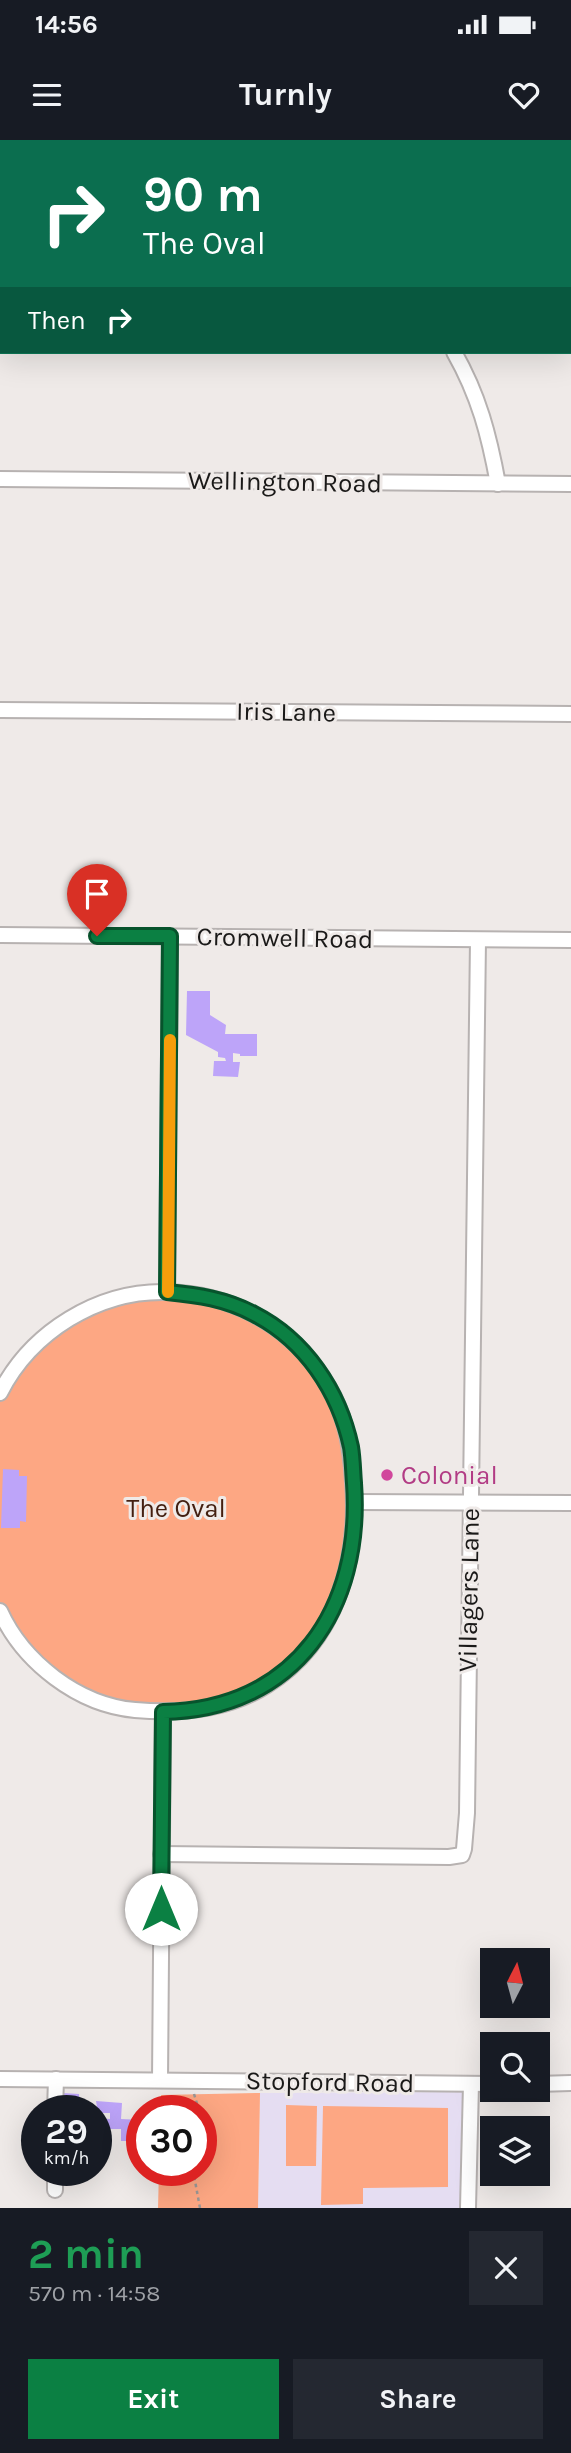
<!DOCTYPE html>
<html lang="en">
<head>
<meta charset="utf-8">
<style>
	:root { --surface:#171b24; --page:#242831; --text:#f1f3f6; --muted:#9ea1a6; --accent:#0b8043 }
	body { margin:0; font-family:Karla,sans-serif; background:var(--page); color:var(--text); height:100vh; display:flex; flex-direction:column; font-size:26px; white-space:nowrap }
	* { box-sizing:border-box; margin:0 }
	p { font-size:23px; color:var(--muted) }
	.icon { flex:none; width:38px; height:38px; fill:none; stroke:currentColor; stroke-width:2; stroke-linecap:round; stroke-linejoin:round }
	.map { position:relative; height:2068px; overflow:hidden }
	.details { display:flex; flex-direction:column; background:var(--surface); flex:1 }
	.details>* { flex:none }
	.banner { position:absolute; left:0px; top:0px; width:572px; height:214px; box-shadow:0 7px 28px #0002; background:#0b6e4f; color:#fff; overflow:hidden }
	.needle { width:46px; rotate:6deg }
	.tools { position:absolute; left:480px; top:1808px; display:grid; gap:14px }
	.tools a { display:grid; place-items:center; width:70px; height:70px; border-radius:0px; background:var(--surface); box-shadow:0 7px 28px #0002; font-size:35px }
	.speed { position:absolute; left:21px; top:1955px; display:flex; gap:14px; font-size:35px; font-weight:700; text-align:center }
	.speed>* { display:grid; place-content:center; width:91px; height:91px; border-radius:50%; background:var(--surface); box-shadow:0 7px 28px #0002; line-height:1 }
	.speed small { font-size:18px; font-weight:400 }
	.speed .limit { border:10px solid #d22; background:#fff; color:#111 }
	.pin { position:absolute; display:grid; place-items:center; width:60px; height:60px; color:#fff; margin:-72px -30px; border-radius:50% 50% 50% 0; rotate:-45deg; box-shadow:0 0 7px #0007 }
	.pin .icon { rotate:45deg }
	.me { position:absolute; width:77px; margin:-38px; rotate:0deg; stroke-linejoin:round; filter:drop-shadow(0 0 5px #0008) }
	.turn { display:flex; align-items:center; gap:24px; height:147px; padding:0 28px; font-size:32px }
	.turn .icon { width:91px; height:91px; stroke-width:2.5 }
	.turn b { display:block; font-size:49px; line-height:60px }
	.then { display:flex; align-items:center; height:66px; padding:0 28px; background:#0003; gap:14px; font-size:26px }
	.round { display:grid; place-items:center; flex:none; width:74px; height:74px; border-radius:0px; background:var(--page) }
	.headline { display:flex; align-items:center; justify-content:space-between; height:119px; padding:0 28px }
	h1 { font-size:42px; font-weight:700; line-height:52px; color:#1e9e55 }
	.action { display:flex; gap:14px; margin-top:auto; padding:14px 28px }
	.action a { flex:1; height:80px; border-radius:0px; background:var(--accent); color:#fff; font-size:28px; font-weight:700; line-height:80px; text-align:center }
	.action a+a { background:var(--page); color:var(--text) }
	.status { display:flex; justify-content:space-between; align-items:center; height:49px; padding:0 35px; background:var(--surface); direction:ltr }
	.status svg { height:19px; fill:currentColor }
	header { display:flex; justify-content:space-between; align-items:center; height:91px; padding:0 28px; background:var(--surface); font-size:32px; font-weight:700 }
	.map>svg:first-child { display:block }
	.education { fill:#e5ddf2 }
	.green { fill:#fda783 }
	.building { fill:#bda4f9 }
	.lines { fill:none; stroke-linecap:round; stroke-linejoin:round }
	.minor-casing { stroke:#b7b2b1; stroke-width:18 }
	.path { stroke:#9a9795; stroke-width:2.5; stroke-dasharray:3.5 3.5; stroke-linecap:butt }
	.minor { stroke:#fff; stroke-width:14 }
	.route-casing { stroke:#07532c; stroke-width:18 }
	.route { stroke:#0b8043; stroke-width:12 }
	.slow { stroke:#f59e0b; stroke-width:12 }
	.hotel-dot { fill:#d1479c; stroke:#efeae8; stroke-width:2.5 }
	.labels { text-anchor:middle; dominant-baseline:central; stroke-width:6; stroke-linejoin:round; paint-order:stroke }
	.street-label { font-size:26px; fill:#1a1918; stroke:#efeae8 }
	.hotel-label { font-size:26px; fill:#b23c85; stroke:#efeae8; text-anchor:start }
	.park-label { font-size:26px; fill:#431f10; stroke:#efeae8 }
</style>
</head>
<body>
<div class="status"><b>14:56</b><svg viewBox="0 0 49 12"><path d="M0 12V9h3v3zM5 12V6h3v6zM10 12V3h3v9zM15 12V0h3v12zM26 1h20v11H26zM47 4h2v5h-2z"/></svg></div>
<header><svg class="icon" aria-label="menu" viewBox="0 0 24 24"><path d="M4 6h16M4 12h16M4 18h16"/></svg>Turnly<svg class="icon" aria-label="heart" viewBox="0 0 24 24"><path d="M12 20l-8-8c-3-5 5-10 8-4 3-6 11-1 8 4z"/></svg></header>
<div class="map">
<svg width="571" height="2068" viewBox="0 0 571 2068">
	<rect width="100%" height="100%" fill="#efeae8"/>
	<polygon class="education" points="467,1952 463,2068 258,2068 260,1953"/>
	<g class="green">
		<polygon points="167,1158 214,1166 260,1185 293,1209 324,1248 338,1284 354,1367 332,1467 306,1505 269,1543 217,1565 163,1574 79,1557 0,1475 0,1254 12,1229 80,1177 122,1164"/>
		<polygon points="260,1953 258,2068 158,2068 159,2030 201,2030 201,1970 161,1970 161,1955"/>
		<polygon points="286,1965 317,1966 316,2026 286,2026"/>
		<polygon points="323,1966 448,1968 448,2047 363,2048 363,2064 321,2065"/>
	</g>
	<g class="building">
		<polygon points="187,851 210,851 210,875 226,885 225,894 257,894 257,916 240,916 240,914 233,913 233,922 240,922 238,937 213,936 214,921 226,921 225,918 218,917 218,912 186,895"/>
		<polygon points="3,1329 19,1330 19,1336 27,1336 26,1382 20,1381 20,1388 1,1388"/>
		<polygon points="62,1953 79,1954 80,1970 63,1970"/>
		<polygon points="96,1961 122,1963 121,1979 142,1980 142,2001 121,2001 121,1989 96,1989 96,1978 110,1979 110,1973 98,1973"/>
	</g>
	<g class="lines">
		<defs>
			<g id="minor">
				<polyline points="273,2 273,0"/>
				<polyline points="0,114 2,114"/>
				<path d="M 454,212 C 479,256 489,295 498,344"/>
				<polyline points="0,339 571,344"/>
				<polyline points="0,570 571,574"/>
				<polyline points="0,795 571,800"/>
				<polyline points="167,1152 170,797"/>
				<path d="M 0,1253 C 31,1192 98,1150 167,1152 C 234,1154 295,1188 328,1246 C 346,1276 351,1308 353,1342 C 359,1418 337,1502 267,1545 C 228,1570 180,1574 135,1570 C 78,1565 23,1522 0,1471"/>
				<polyline points="355,1362 571,1363"/>
				<polyline points="161,1714 449,1717 462,1715 464,1709 467,1673 478,800"/>
				<polyline points="0,1939 492,1944"/>
				<polyline points="160,1940 163,1572"/>
				<polyline points="537,1944 571,1943"/>
				<polyline points="55,1970 56,1939"/>
				<polyline points="55,2050 55,2030"/>
				<polyline points="468,2068 471,1944"/>
			</g>
		</defs>
		<use href="#minor" class="minor-casing"/>
		<g class="path">
			<polyline points="194,1954 199,1970"/>
			<polyline points="201,1976 201,1995"/>
			<polyline points="193,2030 200,2068"/>
		</g>
		<use href="#minor" class="minor"/>
	</g>
	<g class="lines">
		<defs>
			<path id="route" d="M 97,796 L 170,796 L 167,1152 C 198,1155 226,1159 254,1174 C 305,1200 339,1251 351,1307 C 353,1319 353,1331 354,1343 C 363,1468 295,1570 163,1572 L 161,1769"/>
		</defs>
		<use href="#route" class="route-casing"/>
		<use href="#route" class="route"/>
		<polyline class="slow" points="168,1152 170,900"/>
	</g>
	<circle class="hotel-dot" cx="387" cy="1335" r="7"/>
	<g class="labels">
		<g class="street-label">
			<text transform="translate(285 342) rotate(1)">Wellington Road</text>
			<text transform="translate(286 572) rotate(1)">Iris Lane</text>
			<text transform="translate(285 798) rotate(1)">Cromwell Road</text>
			<text transform="translate(469 1450) rotate(-89)">Villagers Lane</text>
			<text transform="translate(330 1942) rotate(1)">Stopford Road</text>
		</g>
		<g class="hotel-label">
			<text x="401" y="1335">Colonial</text>
		</g>
		<g class="park-label">
			<text x="176" y="1368">The Oval</text>
		</g>
	</g>
</svg>
<div class="tools">
<a><svg class="needle" viewBox="-14 -14 28 28"><path d="M0-13l5 13h-10z" fill="#e53935"/><path d="M0 13l5-13h-10z" fill="#9ea1a6"/></svg></a>
<a><svg class="icon" aria-label="search" viewBox="0 0 24 24"><circle cx="10" cy="10" r="6"/><path d="M15 15l6 6"/></svg></a>
<a><svg class="icon" aria-label="layers" viewBox="0 0 24 24"><path d="M12 4l9 5-9 5-9-5zM3 14l9 5 9-5"/></svg></a>
</div>
<div class="speed"><div>29<small>km/h</small></div><div class="limit">30</div></div>
<div class="pin" style="left:97px;top:796px;background:#d93025"><svg class="icon" aria-label="arrive" viewBox="0 0 24 24"><path d="M6 21V4h12l-3 4 3 4H6"/></svg></div>
<svg class="me" style="left:161px;top:1769px" viewBox="-20 -20 40 40"><circle r="19" fill="#fff"/><path d="M0-13L10 11 0 6-10 11z" fill="#0b8043"/></svg>
<div class="banner">
<div class="turn"><svg class="icon" aria-label="right" viewBox="0 0 24 24"><path d="M7 20v-9h11M14 6l5 5-5 5"/></svg><div><b>90 m</b>The Oval</div></div>
<div class="then">Then<svg class="icon" aria-label="right" viewBox="0 0 24 24"><path d="M7 20v-9h11M14 6l5 5-5 5"/></svg></div>
</div>
</div>
<section class="details">
<div class="headline"><div><h1>2 min</h1><p>570 m · 14:58</p></div><a class="round"><svg class="icon" aria-label="close" viewBox="0 0 24 24"><path d="M6 6l12 12M18 6L6 18"/></svg></a></div>
<div class="action"><a>Exit</a><a>Share</a></div>
</section>
</body>
</html>
